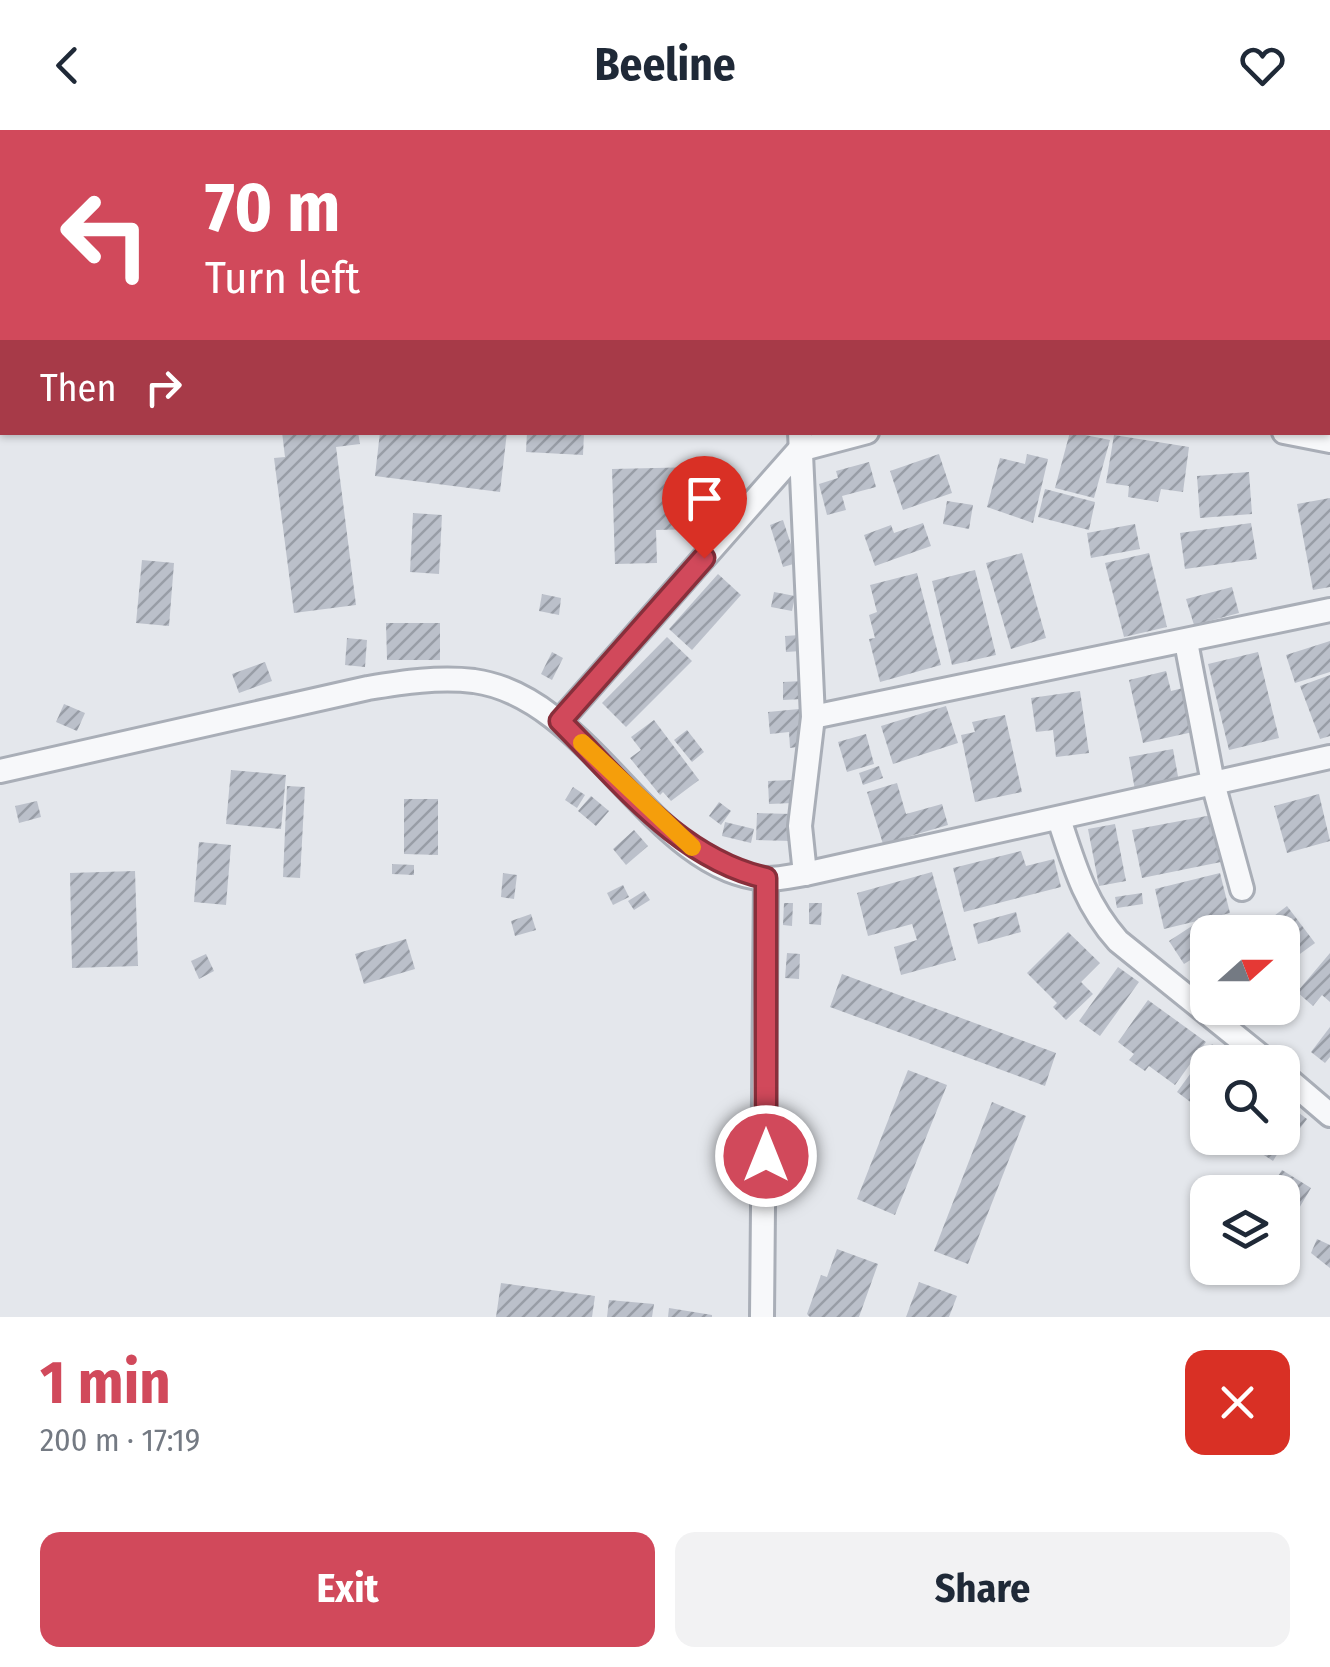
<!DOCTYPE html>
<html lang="en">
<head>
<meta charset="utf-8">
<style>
	:root { --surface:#fff; --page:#f2f2f3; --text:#1f2937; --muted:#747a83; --accent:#d1495b }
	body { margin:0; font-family:"Fira Sans Condensed",sans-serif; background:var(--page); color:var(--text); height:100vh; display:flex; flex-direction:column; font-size:38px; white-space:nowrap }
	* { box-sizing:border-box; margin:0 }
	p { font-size:32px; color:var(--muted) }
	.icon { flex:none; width:55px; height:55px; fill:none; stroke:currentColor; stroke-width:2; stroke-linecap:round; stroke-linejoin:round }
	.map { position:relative; height:1187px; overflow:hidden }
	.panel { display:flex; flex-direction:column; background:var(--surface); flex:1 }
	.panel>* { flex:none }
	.banner { position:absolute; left:0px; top:0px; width:1330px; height:305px; box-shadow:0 2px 8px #0004; background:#d1495b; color:#fff; overflow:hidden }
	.needle { width:65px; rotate:69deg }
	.controls { position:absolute; left:1190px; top:785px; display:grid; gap:20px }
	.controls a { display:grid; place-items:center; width:110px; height:110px; border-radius:20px; background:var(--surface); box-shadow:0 2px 8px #0004; font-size:50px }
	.pin { position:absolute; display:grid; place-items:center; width:85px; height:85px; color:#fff; margin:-102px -42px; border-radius:50% 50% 50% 0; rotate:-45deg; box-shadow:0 0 10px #0007 }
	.pin .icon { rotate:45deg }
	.me { position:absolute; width:110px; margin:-55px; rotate:0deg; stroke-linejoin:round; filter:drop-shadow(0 0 8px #0008) }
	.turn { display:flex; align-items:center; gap:35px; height:210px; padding:0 40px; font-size:45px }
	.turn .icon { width:130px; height:130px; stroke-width:2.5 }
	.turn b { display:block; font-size:70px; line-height:85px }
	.then { display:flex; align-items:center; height:95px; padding:0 40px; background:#0003; gap:20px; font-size:38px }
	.round { display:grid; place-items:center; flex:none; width:105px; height:105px; border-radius:20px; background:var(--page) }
	.overview { display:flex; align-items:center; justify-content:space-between; height:170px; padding:0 40px }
	h1 { font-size:60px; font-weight:700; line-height:75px; color:var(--accent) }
	.cta { display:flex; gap:20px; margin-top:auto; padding:20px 40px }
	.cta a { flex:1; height:115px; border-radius:20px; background:var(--accent); color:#fff; font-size:40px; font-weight:700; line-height:115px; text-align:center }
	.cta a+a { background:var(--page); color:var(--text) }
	header { display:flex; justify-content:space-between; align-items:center; height:130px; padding:0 40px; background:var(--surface); font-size:45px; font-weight:700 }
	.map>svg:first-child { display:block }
	.building { fill:url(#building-hatch) }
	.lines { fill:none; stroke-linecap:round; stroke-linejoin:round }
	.street-casing { stroke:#a9aeb7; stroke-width:28 }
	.street { stroke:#f7f8fa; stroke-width:22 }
	.route-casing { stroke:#882f3b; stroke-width:25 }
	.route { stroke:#d1495b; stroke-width:18 }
	.slow { stroke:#f59e0b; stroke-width:18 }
</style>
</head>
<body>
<header><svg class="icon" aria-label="back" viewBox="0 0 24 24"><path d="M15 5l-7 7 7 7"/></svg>Beeline<svg class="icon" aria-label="heart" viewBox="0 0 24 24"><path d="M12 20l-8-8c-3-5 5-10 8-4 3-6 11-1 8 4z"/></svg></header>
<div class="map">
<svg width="1330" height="1187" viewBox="0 0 1330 1187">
	<defs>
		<pattern id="building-hatch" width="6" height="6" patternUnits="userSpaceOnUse" patternTransform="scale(2.5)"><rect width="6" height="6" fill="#bbc0ca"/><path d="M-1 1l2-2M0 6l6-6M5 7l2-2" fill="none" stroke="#989da6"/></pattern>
	</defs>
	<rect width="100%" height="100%" fill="#e4e7ec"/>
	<g class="building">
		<polygon points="282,302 358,302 360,314 336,317 356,475 294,483 274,328 285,327"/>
		<polygon points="380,302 507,302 500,362 375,346"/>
		<polygon points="527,302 584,302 583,325 526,322"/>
		<polygon points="1070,302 1110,310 1094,368 1055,358"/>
		<polygon points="1114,305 1189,317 1183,362 1161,359 1158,372 1128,367 1129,356 1106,353"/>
		<polygon points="939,324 952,363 903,380 890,341"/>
		<polygon points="1027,324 1048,329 1033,393 987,377 1000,328 1025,334"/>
		<polygon points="869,332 876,357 842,366 846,380 827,385 819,354 838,348 836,341"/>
		<polygon points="698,337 700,399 656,400 657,433 615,434 612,339"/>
		<polygon points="1249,342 1252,384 1200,388 1197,346"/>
		<polygon points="1045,359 1095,372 1089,400 1038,387"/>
		<polygon points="1330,368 1330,457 1313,460 1297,374"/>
		<polygon points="947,371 973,375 969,399 943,394"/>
		<polygon points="413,383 442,385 439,444 410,442"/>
		<polygon points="783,390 797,433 783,437 770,395"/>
		<polygon points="923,393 931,416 875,436 864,405 891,395 894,403"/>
		<polygon points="1251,393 1257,429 1185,439 1180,403"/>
		<polygon points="1135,394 1140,419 1091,428 1087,403"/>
		<polygon points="1022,423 1046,508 1011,519 986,433"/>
		<polygon points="1149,423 1167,497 1124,507 1105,433"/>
		<polygon points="142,430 174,433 169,496 136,493"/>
		<polygon points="975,440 996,525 952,535 932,451"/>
		<polygon points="917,443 941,535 880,552 869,509 875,508 869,485 877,482 870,455"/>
		<polygon points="718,444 741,465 692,520 669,499"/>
		<polygon points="1232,457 1239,483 1194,495 1186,469"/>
		<polygon points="774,462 795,466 792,481 771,477"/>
		<polygon points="542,464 561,468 559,485 539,481"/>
		<polygon points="386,493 440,493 440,530 387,530"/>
		<polygon points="800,505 801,521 786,522 785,506"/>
		<polygon points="667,507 692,531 626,597 602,573"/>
		<polygon points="347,508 367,510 365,537 345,535"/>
		<polygon points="1330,511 1330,542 1295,553 1286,525"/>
		<polygon points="552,522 563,528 552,550 541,544"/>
		<polygon points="1258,522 1279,608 1229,620 1208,534"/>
		<polygon points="265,532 272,551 239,563 232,544"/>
		<polygon points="1166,541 1171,561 1183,558 1193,602 1143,613 1129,550"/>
		<polygon points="1330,545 1330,606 1320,609 1300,556"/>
		<polygon points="802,551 803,569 783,570 783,552"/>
		<polygon points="1080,561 1089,623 1056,627 1053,600 1036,602 1031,568"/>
		<polygon points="64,574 85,583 77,601 56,592"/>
		<polygon points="946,576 958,613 893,634 881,596"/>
		<polygon points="799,579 803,616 790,618 789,602 770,604 768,582"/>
		<polygon points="1005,585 1022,662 975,672 961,605 975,602 972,592"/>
		<polygon points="654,590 699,650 671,671 663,662 660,665 630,628 641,620 631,607"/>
		<polygon points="687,600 704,622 692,632 674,610"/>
		<polygon points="866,604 874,634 847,642 838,612"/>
		<polygon points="1173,619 1179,652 1135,660 1129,627"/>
		<polygon points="879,636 883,648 863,655 859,643"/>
		<polygon points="231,640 286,645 281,699 226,694"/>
		<polygon points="792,650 793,673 769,674 768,651"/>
		<polygon points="897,653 906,684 942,674 948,695 883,714 867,662"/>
		<polygon points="287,656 305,657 300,748 283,747"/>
		<polygon points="573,657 585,665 577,678 565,670"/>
		<polygon points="1319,664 1330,711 1287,723 1274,676"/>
		<polygon points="591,666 609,681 596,696 578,681"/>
		<polygon points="404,669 438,669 438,725 404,724"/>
		<polygon points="37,671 41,687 19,693 15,676"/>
		<polygon points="719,672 731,681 721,695 709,686"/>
		<polygon points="757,683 793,684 792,711 756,710"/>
		<polygon points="1212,685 1221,732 1142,748 1132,700"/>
		<polygon points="725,692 754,699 751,713 722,706"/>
		<polygon points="1115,694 1126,751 1099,756 1088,699"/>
		<polygon points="634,700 648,716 626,735 613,719"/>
		<polygon points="199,712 231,715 226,775 194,772"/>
		<polygon points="1021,721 1026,736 1054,729 1061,757 964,782 953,738"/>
		<polygon points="392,734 414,735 414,745 392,744"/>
		<polygon points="135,741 138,836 72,838 70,743"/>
		<polygon points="932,742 956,830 901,845 894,817 917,810 912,794 868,806 857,763"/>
		<polygon points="503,743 517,745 514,769 501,767"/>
		<polygon points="1220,743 1230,783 1164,799 1155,759"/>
		<polygon points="623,755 629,767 613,775 607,763"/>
		<polygon points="644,761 650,770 634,780 628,771"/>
		<polygon points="1142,763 1143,774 1117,778 1115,767"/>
		<polygon points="784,773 793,773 792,796 783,795"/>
		<polygon points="809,773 822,773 821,795 809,794"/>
		<polygon points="1287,776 1315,813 1282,837 1282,802 1253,802"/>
		<polygon points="1016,782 1021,802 978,814 973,794"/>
		<polygon points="531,784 536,800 515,806 511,791"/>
		<polygon points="1195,794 1208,819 1184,834 1169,811"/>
		<polygon points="1068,802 1100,833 1081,852 1093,864 1066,890 1053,877 1057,873 1027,843"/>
		<polygon points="406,809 415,839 364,854 355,824"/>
		<polygon points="787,823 800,824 799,849 785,848"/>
		<polygon points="1330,823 1330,872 1322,865 1313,876 1297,862"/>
		<polygon points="206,824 214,841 199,849 191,831"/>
		<polygon points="1118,837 1139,852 1100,906 1079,891"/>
		<polygon points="842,844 1056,923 1045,956 830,877"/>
		<polygon points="1148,870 1206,912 1175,955 1149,936 1145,941 1129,930 1134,924 1118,912"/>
		<polygon points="1330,897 1330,927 1325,933 1311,922"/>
		<polygon points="1212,914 1237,932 1208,932 1208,985 1177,962"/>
		<polygon points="908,940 947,955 895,1085 857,1069"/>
		<polygon points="992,972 1026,986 968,1134 934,1121"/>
		<polygon points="1290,976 1307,989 1295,1005 1282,995"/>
		<polygon points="1282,1001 1289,1005 1273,1031 1237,1008 1282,1008"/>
		<polygon points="1282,1040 1311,1058 1298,1080 1282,1070 1282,1062 1268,1061"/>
		<polygon points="1317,1109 1330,1115 1330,1138 1311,1123"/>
		<polygon points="837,1119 878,1134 859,1187 810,1187 807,1184 821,1145 827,1147"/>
		<polygon points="919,1152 957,1166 949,1187 906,1187"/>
		<polygon points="501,1153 595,1166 592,1187 496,1187"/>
		<polygon points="609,1170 654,1174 652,1187 607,1187"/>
		<polygon points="669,1178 712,1185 712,1187 668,1187"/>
	</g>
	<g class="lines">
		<defs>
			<g id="street">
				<polyline points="247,0 248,2"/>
				<polyline points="518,0 519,2"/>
				<polyline points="814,2 821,0"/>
				<polyline points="800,302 813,587 800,696 805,744"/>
				<polyline points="1284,302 1330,311"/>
				<polyline points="1186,512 1213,653 1242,759"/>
				<polyline points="813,587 1330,480"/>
				<polyline points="560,591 799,320 867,302"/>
				<path d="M 0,641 L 368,558 C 404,552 438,547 474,551 C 592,567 653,742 767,749 C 779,749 793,746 805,744 L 1330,627"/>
				<path d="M 1059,689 C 1074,735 1085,774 1118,811 L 1268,932"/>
				<polyline points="1282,944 1330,985"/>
				<polyline points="762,1187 766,749"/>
			</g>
		</defs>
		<use href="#street" class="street-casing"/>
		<use href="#street" class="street"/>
	</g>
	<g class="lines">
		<defs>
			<path id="route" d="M 704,428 L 560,591 C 621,652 680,729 766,748 L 766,1026"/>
		</defs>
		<use href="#route" class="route-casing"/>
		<use href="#route" class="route"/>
		<polyline class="slow" points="582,613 692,717"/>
	</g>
</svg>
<div class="controls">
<a><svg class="needle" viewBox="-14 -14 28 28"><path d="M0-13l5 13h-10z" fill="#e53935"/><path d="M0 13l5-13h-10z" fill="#747a83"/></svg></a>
<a><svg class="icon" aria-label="search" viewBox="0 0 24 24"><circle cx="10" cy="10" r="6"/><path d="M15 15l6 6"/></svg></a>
<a><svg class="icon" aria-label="layers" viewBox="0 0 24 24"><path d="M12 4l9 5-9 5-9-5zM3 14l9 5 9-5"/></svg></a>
</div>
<div class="pin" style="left:704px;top:428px;background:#d93025"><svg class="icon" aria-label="arrive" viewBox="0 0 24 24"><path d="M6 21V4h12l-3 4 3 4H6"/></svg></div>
<svg class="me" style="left:766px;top:1026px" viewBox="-20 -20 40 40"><circle r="17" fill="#d1495b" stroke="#fff" stroke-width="3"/><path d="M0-11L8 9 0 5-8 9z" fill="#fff"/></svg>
<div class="banner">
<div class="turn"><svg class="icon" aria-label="left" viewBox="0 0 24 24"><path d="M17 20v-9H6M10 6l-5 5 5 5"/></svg><div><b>70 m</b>Turn left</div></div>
<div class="then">Then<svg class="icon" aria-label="right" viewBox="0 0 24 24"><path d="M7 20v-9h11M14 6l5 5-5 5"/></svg></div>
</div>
</div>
<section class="panel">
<div class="overview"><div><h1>1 min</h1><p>200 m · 17:19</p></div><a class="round" style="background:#d93025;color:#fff"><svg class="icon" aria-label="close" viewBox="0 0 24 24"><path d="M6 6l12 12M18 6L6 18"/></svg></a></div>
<div class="cta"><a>Exit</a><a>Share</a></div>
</section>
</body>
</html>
